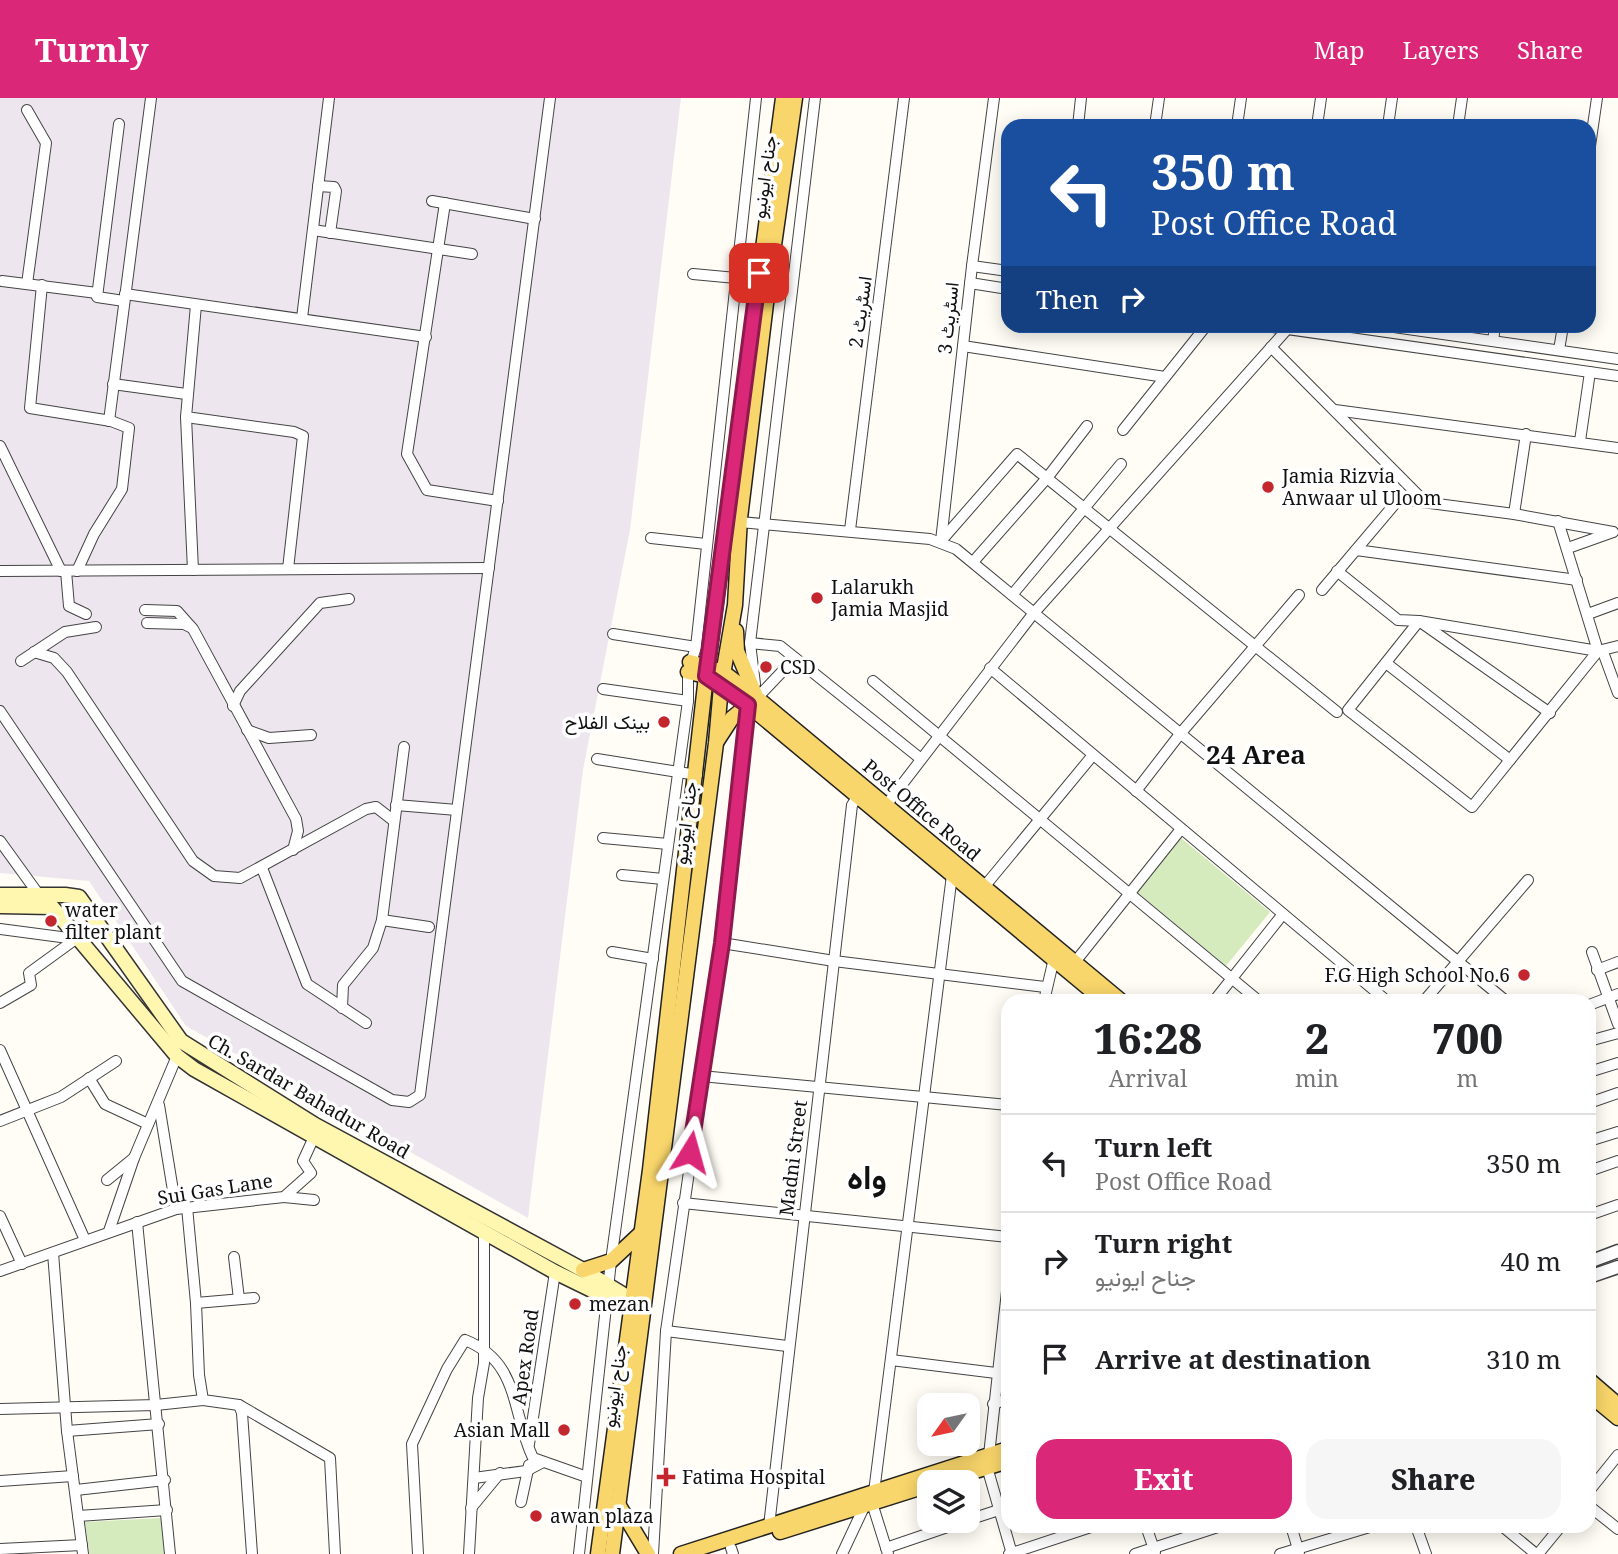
<!DOCTYPE html>
<html lang="en">
<head>
<meta charset="utf-8">
<style>
	:root { --surface:#fff; --page:#f6f6f6; --text:#202124; --muted:#757577; --line:#e0e0e0; --accent:#db2777 }
	body { margin:0; font-family:"Noto Serif",Vazirmatn,serif; background:var(--page); color:var(--text); height:100vh; display:flex; flex-direction:column; font-size:26px; white-space:nowrap }
	* { box-sizing:border-box; margin:0 }
	p { font-size:23px; color:var(--muted) }
	.icon { flex:none; width:38px; height:38px; fill:none; stroke:currentColor; stroke-width:2; stroke-linecap:round; stroke-linejoin:round }
	.map { position:relative; flex:1; overflow:hidden }
	.sheet { position:absolute; left:1001px; top:896px; width:595px; height:539px; display:flex; flex-direction:column; background:var(--surface); border-radius:21px; box-shadow:0 4px 18px #0003 }
	.sheet>* { flex:none }
	.hud { position:absolute; left:1001px; top:21px; width:595px; height:214px; border-radius:21px; box-shadow:0 4px 18px #0003; background:#1a4fa0; color:#fff; overflow:hidden }
	.needle { width:46px; rotate:237deg }
	.buttons { position:absolute; left:917px; top:1295px; display:grid; gap:14px }
	.buttons a { display:grid; place-items:center; width:63px; height:63px; border-radius:14px; background:var(--surface); box-shadow:0 4px 18px #0003; font-size:35px }
	.pin { position:absolute; display:grid; place-items:center; width:60px; height:60px; color:#fff; margin:-30px; border-radius:14px; box-shadow:0 4px 10px #0006 }
	.me { position:absolute; width:77px; margin:-38px; rotate:8deg; stroke-linejoin:round; filter:drop-shadow(0 0 5px #0008) }
	.turn { display:flex; align-items:center; gap:24px; height:147px; padding:0 35px; font-size:32px }
	.turn .icon { width:91px; height:91px; stroke-width:2.5 }
	.turn b { display:block; font-size:49px; line-height:60px }
	.then { display:flex; align-items:center; height:66px; padding:0 35px; background:#0003; gap:14px; font-size:26px }
	.eta { display:flex; justify-content:space-evenly; align-items:center; height:119px; text-align:center }
	.eta b { font-size:42px; font-weight:800; line-height:49px }
	.cta { display:flex; gap:14px; margin-top:auto; padding:14px 35px }
	.cta a { flex:1; height:80px; border-radius:21px; background:var(--accent); color:#fff; font-size:28px; font-weight:800; line-height:80px; text-align:center }
	.cta a+a { background:var(--page); color:var(--text) }
	ul { padding:0; list-style:none }
	li { display:flex; align-items:center; gap:21px; height:98px; padding:0 35px; border-top:2px solid var(--line) }
	li div { flex:1 }
	li b { display:block; font-size:26px }
	li em { font-style:normal }
	header { display:flex; align-items:center; gap:42px; box-sizing:border-box; height:98px; padding:0 35px; background:var(--accent); color:#fff }
	header strong { font-size:33px }
	nav { display:flex; gap:38px; margin-inline-start:auto; font-size:24px }
	.map>svg:first-child { display:block }
	.industrial { fill:#eee6ef }
	.green { fill:#d5ebbd }
	.lines { fill:none; stroke-linecap:round; stroke-linejoin:round }
	.minor-casing { stroke:#444; stroke-width:12 }
	.tertiary-casing { stroke:#444; stroke-width:15 }
	.secondary-casing { stroke:#333; stroke-width:17 }
	.primary-casing { stroke:#222; stroke-width:17 }
	.minor { stroke:#fff; stroke-width:10 }
	.tertiary { stroke:#fff; stroke-width:12 }
	.secondary { stroke:#fff6b0; stroke-width:14 }
	.primary { stroke:#f9d66b; stroke-width:14 }
	.route-casing { stroke:#8e194d; stroke-width:18 }
	.route { stroke:#db2777; stroke-width:12 }
	.poi-dot { fill:#c4262e; stroke:#fff; stroke-width:2.5 }
	.labels { text-anchor:middle; dominant-baseline:central; stroke-width:7; stroke-linejoin:round; paint-order:stroke }
	.street-label { font-size:19px; fill:#111; stroke:#fff }
	.poi-label { font-size:19px; fill:#111; stroke:#fff; text-anchor:start }
	.district-label { font-size:26px; font-weight:bold; fill:#111; stroke:#fff }
	.town-label { font-size:33px; font-weight:bold; fill:#111; stroke:#fff }
</style>
</head>
<body>
<header>
<strong>Turnly</strong>
<nav><a>Map</a><a>Layers</a><a>Share</a></nav>
</header>
<div class="map">
<svg width="1618" height="1456" viewBox="0 0 1618 1456">
	<rect width="100%" height="100%" fill="#fffdf5"/>
	<polygon class="industrial" points="0,0 681,0 630,432 583,672 528,1120 186,928 89,783 0,775"/>
	<g class="green">
		<polygon points="1181,740 1270,814 1226,868 1137,794"/>
		<polygon points="161,1420 164,1456 89,1456 85,1424"/>
	</g>
	<g class="lines">
		<defs>
			<g id="minor">
				<polyline points="119,26 97,199 124,203"/>
				<polyline points="1078,28 1081,0"/>
				<polyline points="1155,28 1159,0"/>
				<polyline points="1237,28 1241,0"/>
				<polyline points="1317,28 1321,0"/>
				<polyline points="1388,28 1392,0"/>
				<polyline points="1458,28 1462,0"/>
				<polyline points="1589,55 1597,0"/>
				<polyline points="318,88 334,89 336,93 330,135"/>
				<polyline points="432,103 535,121"/>
				<polyline points="445,105 407,356 427,392 498,403"/>
				<polyline points="313,132 472,156"/>
				<polyline points="972,168 1008,173"/>
				<polyline points="693,176 736,180"/>
				<polyline points="2,183 97,195"/>
				<polyline points="970,185 1008,191"/>
				<polyline points="27,186 46,45 27,12"/>
				<polyline points="42,187 30,310 111,323 129,330 122,391 94,436 77,473"/>
				<polyline points="125,196 426,239"/>
				<polyline points="196,207 186,319 294,334 303,338 288,471"/>
				<polyline points="302,220 329,0"/>
				<polyline points="1266,228 1618,278"/>
				<polyline points="1387,228 1618,261"/>
				<polyline points="1493,243 1495,228"/>
				<polyline points="963,248 1165,279"/>
				<polyline points="1271,249 1425,404"/>
				<polyline points="1559,252 1563,228"/>
				<polyline points="113,286 186,296"/>
				<polyline points="1335,312 1618,350"/>
				<polyline points="186,319 193,472"/>
				<polyline points="109,323 151,0"/>
				<polyline points="1123,332 1206,228"/>
				<polyline points="1580,343 1590,274"/>
				<polyline points="0,348 61,473"/>
				<polyline points="1514,416 1526,336"/>
				<polyline points="1558,423 1598,553 1472,709 1348,612 1419,523 1598,553 1618,548"/>
				<polyline points="740,424 930,441 956,451 1506,903"/>
				<polyline points="850,432 904,0"/>
				<polyline points="651,440 706,446"/>
				<polyline points="941,443 1017,356 1337,614"/>
				<polyline points="941,443 972,168 994,0"/>
				<polyline points="1568,450 1613,434"/>
				<polyline points="1356,452 1577,482"/>
				<polyline points="973,464 1047,380 1087,328"/>
				<polyline points="0,473 489,470"/>
				<polyline points="66,473 69,508 86,516"/>
				<polyline points="1337,473 1398,522 1419,523 1550,615"/>
				<polyline points="1322,492 1399,401 1514,416 1613,434"/>
				<polyline points="1012,497 1121,366"/>
				<polyline points="145,512 177,513 193,531 296,721 298,733 293,752"/>
				<polyline points="1588,516 1618,505"/>
				<polyline points="147,525 184,526 192,530"/>
				<polyline points="613,536 696,549"/>
				<polyline points="750,545 780,548 921,661"/>
				<polyline points="34,554 54,560 67,574 193,763 214,778 240,780 366,711 376,709 394,723"/>
				<polyline points="1603,554 1618,595"/>
				<polyline points="21,563 65,534 96,529"/>
				<polyline points="1386,565 1510,662"/>
				<polyline points="990,570 1387,903"/>
				<polyline points="873,583 1259,903"/>
				<polyline points="755,586 750,545 815,0"/>
				<polyline points="603,591 688,603"/>
				<polyline points="757,600 795,560"/>
				<polyline points="233,608 240,593 320,505 349,501"/>
				<polyline points="0,613 182,883 392,1002 409,1004 420,997 550,0"/>
				<polyline points="247,632 269,640 311,637"/>
				<polyline points="597,661 697,677"/>
				<polyline points="1136,693 1180,636 1299,497"/>
				<polyline points="887,706 1033,516 1290,228"/>
				<polyline points="396,707 457,712"/>
				<polyline points="603,740 668,746"/>
				<polyline points="0,743 39,797"/>
				<polyline points="262,770 307,886 366,925"/>
				<polyline points="622,777 663,781"/>
				<polyline points="984,789 1093,657"/>
				<polyline points="382,822 429,829"/>
				<polyline points="0,831 76,841"/>
				<polyline points="722,845 834,863 1045,889"/>
				<polyline points="612,854 653,861"/>
				<polyline points="1592,854 1618,926"/>
				<polyline points="1075,864 1181,731"/>
				<polyline points="1597,872 1618,864"/>
				<polyline points="1044,903 1055,856"/>
				<polyline points="1214,903 1283,816"/>
				<polyline points="1424,903 1528,782"/>
				<polyline points="0,905 31,887 29,875 73,843"/>
				<polyline points="1589,907 1618,896"/>
				<polyline points="342,910 343,887 373,850 382,822 404,649"/>
				<polyline points="1589,943 1618,935"/>
				<polyline points="0,952 85,1142"/>
				<polyline points="1589,974 1618,965"/>
				<polyline points="701,978 1008,1007"/>
				<polyline points="89,980 105,1006 148,1026"/>
				<polyline points="1589,1005 1618,995"/>
				<polyline points="159,1007 176,1111"/>
				<polyline points="0,1023 61,999 116,963"/>
				<polyline points="1589,1043 1618,1034"/>
				<polyline points="1589,1073 1618,1063"/>
				<polyline points="107,1082 134,1060"/>
				<polyline points="284,1099 314,1102"/>
				<polyline points="683,1105 1008,1139"/>
				<polyline points="187,1109 196,1205 199,1277 203,1302 239,1307 330,1360 335,1456"/>
				<polyline points="1589,1117 1618,1107"/>
				<polyline points="0,1118 22,1166"/>
				<polyline points="137,1124 170,1456"/>
				<polyline points="109,1133 134,1060 177,958"/>
				<polyline points="53,1155 67,1333 83,1456"/>
				<polyline points="234,1159 239,1201"/>
				<polyline points="0,1173 176,1111 284,1099 311,1075 303,1063 314,1039"/>
				<polyline points="196,1205 254,1200"/>
				<polyline points="666,1233 787,1248"/>
				<polyline points="891,1262 996,1275"/>
				<polyline points="993,1306 1008,1301"/>
				<polyline points="239,1307 242,1315 252,1456"/>
				<polyline points="0,1311 156,1307 203,1302"/>
				<polyline points="67,1333 159,1326"/>
				<polyline points="529,1346 555,1174"/>
				<polyline points="989,1357 1008,1184"/>
				<polyline points="987,1369 1012,1456"/>
				<polyline points="474,1380 526,1373 543,1364"/>
				<polyline points="0,1383 73,1378"/>
				<polyline points="76,1392 165,1382"/>
				<polyline points="1589,1393 1618,1357"/>
				<polyline points="874,1394 952,777"/>
				<polyline points="521,1404 529,1367"/>
				<polyline points="872,1405 888,1456"/>
				<polyline points="1589,1408 1618,1431"/>
				<polyline points="471,1410 500,1375"/>
				<polyline points="78,1418 167,1412"/>
				<polyline points="968,1422 1008,1409"/>
				<polyline points="769,1428 852,707 860,695"/>
				<polyline points="1146,1428 1155,1454"/>
				<polyline points="1291,1428 1299,1454"/>
				<polyline points="1416,1428 1426,1456"/>
				<polyline points="1502,1428 1536,1456"/>
				<polyline points="731,1450 733,1456"/>
				<polyline points="886,1450 965,1423"/>
				<polyline points="0,1451 82,1447"/>
				<path d="M 418,1456 L 412,1346 L 447,1271 L 465,1242 C 520,1264 511,1313 533,1360 L 587,1379"/>
				<polyline points="469,1456 478,1300 484,1265 484,1133"/>
				<polyline points="579,1456 611,1163 688,603 688,574 696,549 756,0"/>
				<polyline points="653,1456 666,1233 722,845 748,607"/>
				<polyline points="842,1456 865,1407"/>
				<polyline points="1009,1456 1094,1428"/>
				<polyline points="1135,1456 1221,1428"/>
				<polyline points="1280,1456 1373,1428"/>
				<polyline points="1538,1456 1561,1428"/>
			</g>
			<g id="tertiary">
				<polyline points="1589,1164 1618,1153"/>
				<polyline points="1589,1179 1618,1169"/>
			</g>
			<g id="secondary">
				<polyline points="0,797 65,797 79,799 181,943 315,1027 583,1172 632,1202 642,1204"/>
				<polyline points="0,808 52,809 177,958 194,971 555,1174 641,1216"/>
			</g>
			<g id="primary">
				<polyline points="736,533 737,553 755,596"/>
				<polyline points="690,564 723,574 757,600 1121,903"/>
				<polyline points="688,574 706,578 748,607 1104,903"/>
				<polyline points="717,643 732,620 748,607"/>
				<polyline points="583,1172 611,1163 641,1135"/>
				<polyline points="1589,1282 1618,1307"/>
				<polyline points="1589,1296 1618,1320"/>
				<polyline points="939,1384 1008,1363"/>
				<polyline points="618,1406 648,1456"/>
				<polyline points="780,1434 929,1387"/>
				<polyline points="598,1456 650,1072 706,578 783,0"/>
				<polyline points="612,1456 716,645 721,588 735,507 740,420 768,189 795,0"/>
				<polyline points="681,1456 1008,1351"/>
			</g>
		</defs>
		<use href="#minor" class="minor-casing"/>
		<use href="#tertiary" class="tertiary-casing"/>
		<use href="#secondary" class="secondary-casing"/>
		<use href="#primary" class="primary-casing"/>
		<use href="#minor" class="minor"/>
		<use href="#tertiary" class="tertiary"/>
		<use href="#secondary" class="secondary"/>
		<use href="#primary" class="primary"/>
	</g>
	<g class="lines">
		<defs>
			<polyline id="route" points="690,1054 722,845 748,607 706,578 759,175"/>
		</defs>
		<use href="#route" class="route-casing"/>
		<use href="#route" class="route"/>
	</g>
	<g class="poi-dot">
		<circle cx="1268" cy="389" r="7"/>
		<circle cx="817" cy="500" r="7"/>
		<circle cx="766" cy="569" r="7"/>
		<circle cx="664" cy="624" r="7"/>
		<circle cx="51" cy="823" r="7"/>
		<circle cx="1524" cy="877" r="7"/>
		<circle cx="575" cy="1206" r="7"/>
		<circle cx="564" cy="1332" r="7"/>
		<path d="M662.5 1368.5h7v7h7v7h-7v7h-7v-7h-7v-7h7z"/>
		<circle cx="536" cy="1418" r="7"/>
	</g>
	<g class="labels">
		<g class="street-label">
			<text transform="translate(764 79) rotate(-82)">جناح ایونیو</text>
			<text transform="translate(860 214) rotate(-82)">اسٹریٹ 2</text>
			<text transform="translate(948 220) rotate(-84)">اسٹریٹ 3</text>
			<text transform="translate(922 712) rotate(40)">Post Office Road</text>
			<text transform="translate(685 725) rotate(-83)">جناح ایونیو</text>
			<text transform="translate(309 998) rotate(30)">Ch. Sardar Bahadur Road</text>
			<text transform="translate(793 1060) rotate(-83)">Madni Street</text>
			<text transform="translate(215 1091) rotate(-9)">Sui Gas Lane</text>
			<text transform="translate(525 1259) rotate(-82)">Apex Road</text>
			<text transform="translate(614 1288) rotate(-82)">جناح ایونیو</text>
		</g>
		<g class="poi-label">
			<text x="1282" y="378">Jamia Rizvia<tspan x="1282" dy="22">Anwaar ul Uloom</tspan></text>
			<text x="831" y="489">Lalarukh<tspan x="831" dy="22">Jamia Masjid</tspan></text>
			<text x="780" y="569">CSD</text>
			<text x="650" y="624" text-anchor="end">بینک الفلاح</text>
			<text x="65" y="812">water<tspan x="65" dy="22">filter plant</tspan></text>
			<text x="1510" y="877" text-anchor="end">F.G High School No.6</text>
			<text x="589" y="1206">mezan</text>
			<text x="550" y="1332" text-anchor="end">Asian Mall</text>
			<text x="682" y="1379">Fatima Hospital</text>
			<text x="550" y="1418">awan plaza</text>
		</g>
		<g class="district-label">
			<text x="1256" y="656">24 Area</text>
		</g>
		<g class="town-label">
			<text x="867" y="1078">واہ</text>
		</g>
	</g>
</svg>
<div class="buttons">
<a><svg class="needle" viewBox="-14 -14 28 28"><path d="M0-13l5 13h-10z" fill="#e53935"/><path d="M0 13l5-13h-10z" fill="#757577"/></svg></a>
<a><svg class="icon" aria-label="layers" viewBox="0 0 24 24"><path d="M12 4l9 5-9 5-9-5zM3 14l9 5 9-5"/></svg></a>
</div>
<div class="pin" style="left:759px;top:175px;background:#d93025"><svg class="icon" aria-label="arrive" viewBox="0 0 24 24"><path d="M6 21V4h12l-3 4 3 4H6"/></svg></div>
<svg class="me" style="left:690px;top:1054px" viewBox="-20 -20 40 40"><path d="M0-17L14 15 0 8-14 15z" fill="#db2777" stroke="#fff" stroke-width="4"/></svg>
<div class="hud">
<div class="turn"><svg class="icon" aria-label="left" viewBox="0 0 24 24"><path d="M17 20v-9H6M10 6l-5 5 5 5"/></svg><div><b>350 m</b>Post Office Road</div></div>
<div class="then">Then<svg class="icon" aria-label="right" viewBox="0 0 24 24"><path d="M7 20v-9h11M14 6l5 5-5 5"/></svg></div>
</div>
<section class="sheet">
<div class="eta">
<div><b>16:28</b><p>Arrival</p></div>
<div><b>2</b><p>min</p></div>
<div><b>700</b><p>m</p></div>
</div>
<ul>
<li><svg class="icon" aria-label="left" viewBox="0 0 24 24"><path d="M17 20v-9H6M10 6l-5 5 5 5"/></svg><div><b>Turn left</b><p>Post Office Road</p></div><em>350 m</em></li>
<li><svg class="icon" aria-label="right" viewBox="0 0 24 24"><path d="M7 20v-9h11M14 6l5 5-5 5"/></svg><div><b>Turn right</b><p>جناح ایونیو</p></div><em>40 m</em></li>
<li><svg class="icon" aria-label="arrive" viewBox="0 0 24 24"><path d="M6 21V4h12l-3 4 3 4H6"/></svg><div><b>Arrive at destination</b></div><em>310 m</em></li>
</ul>
<div class="cta"><a>Exit</a><a>Share</a></div>
</section>
</div>
</body>
</html>
